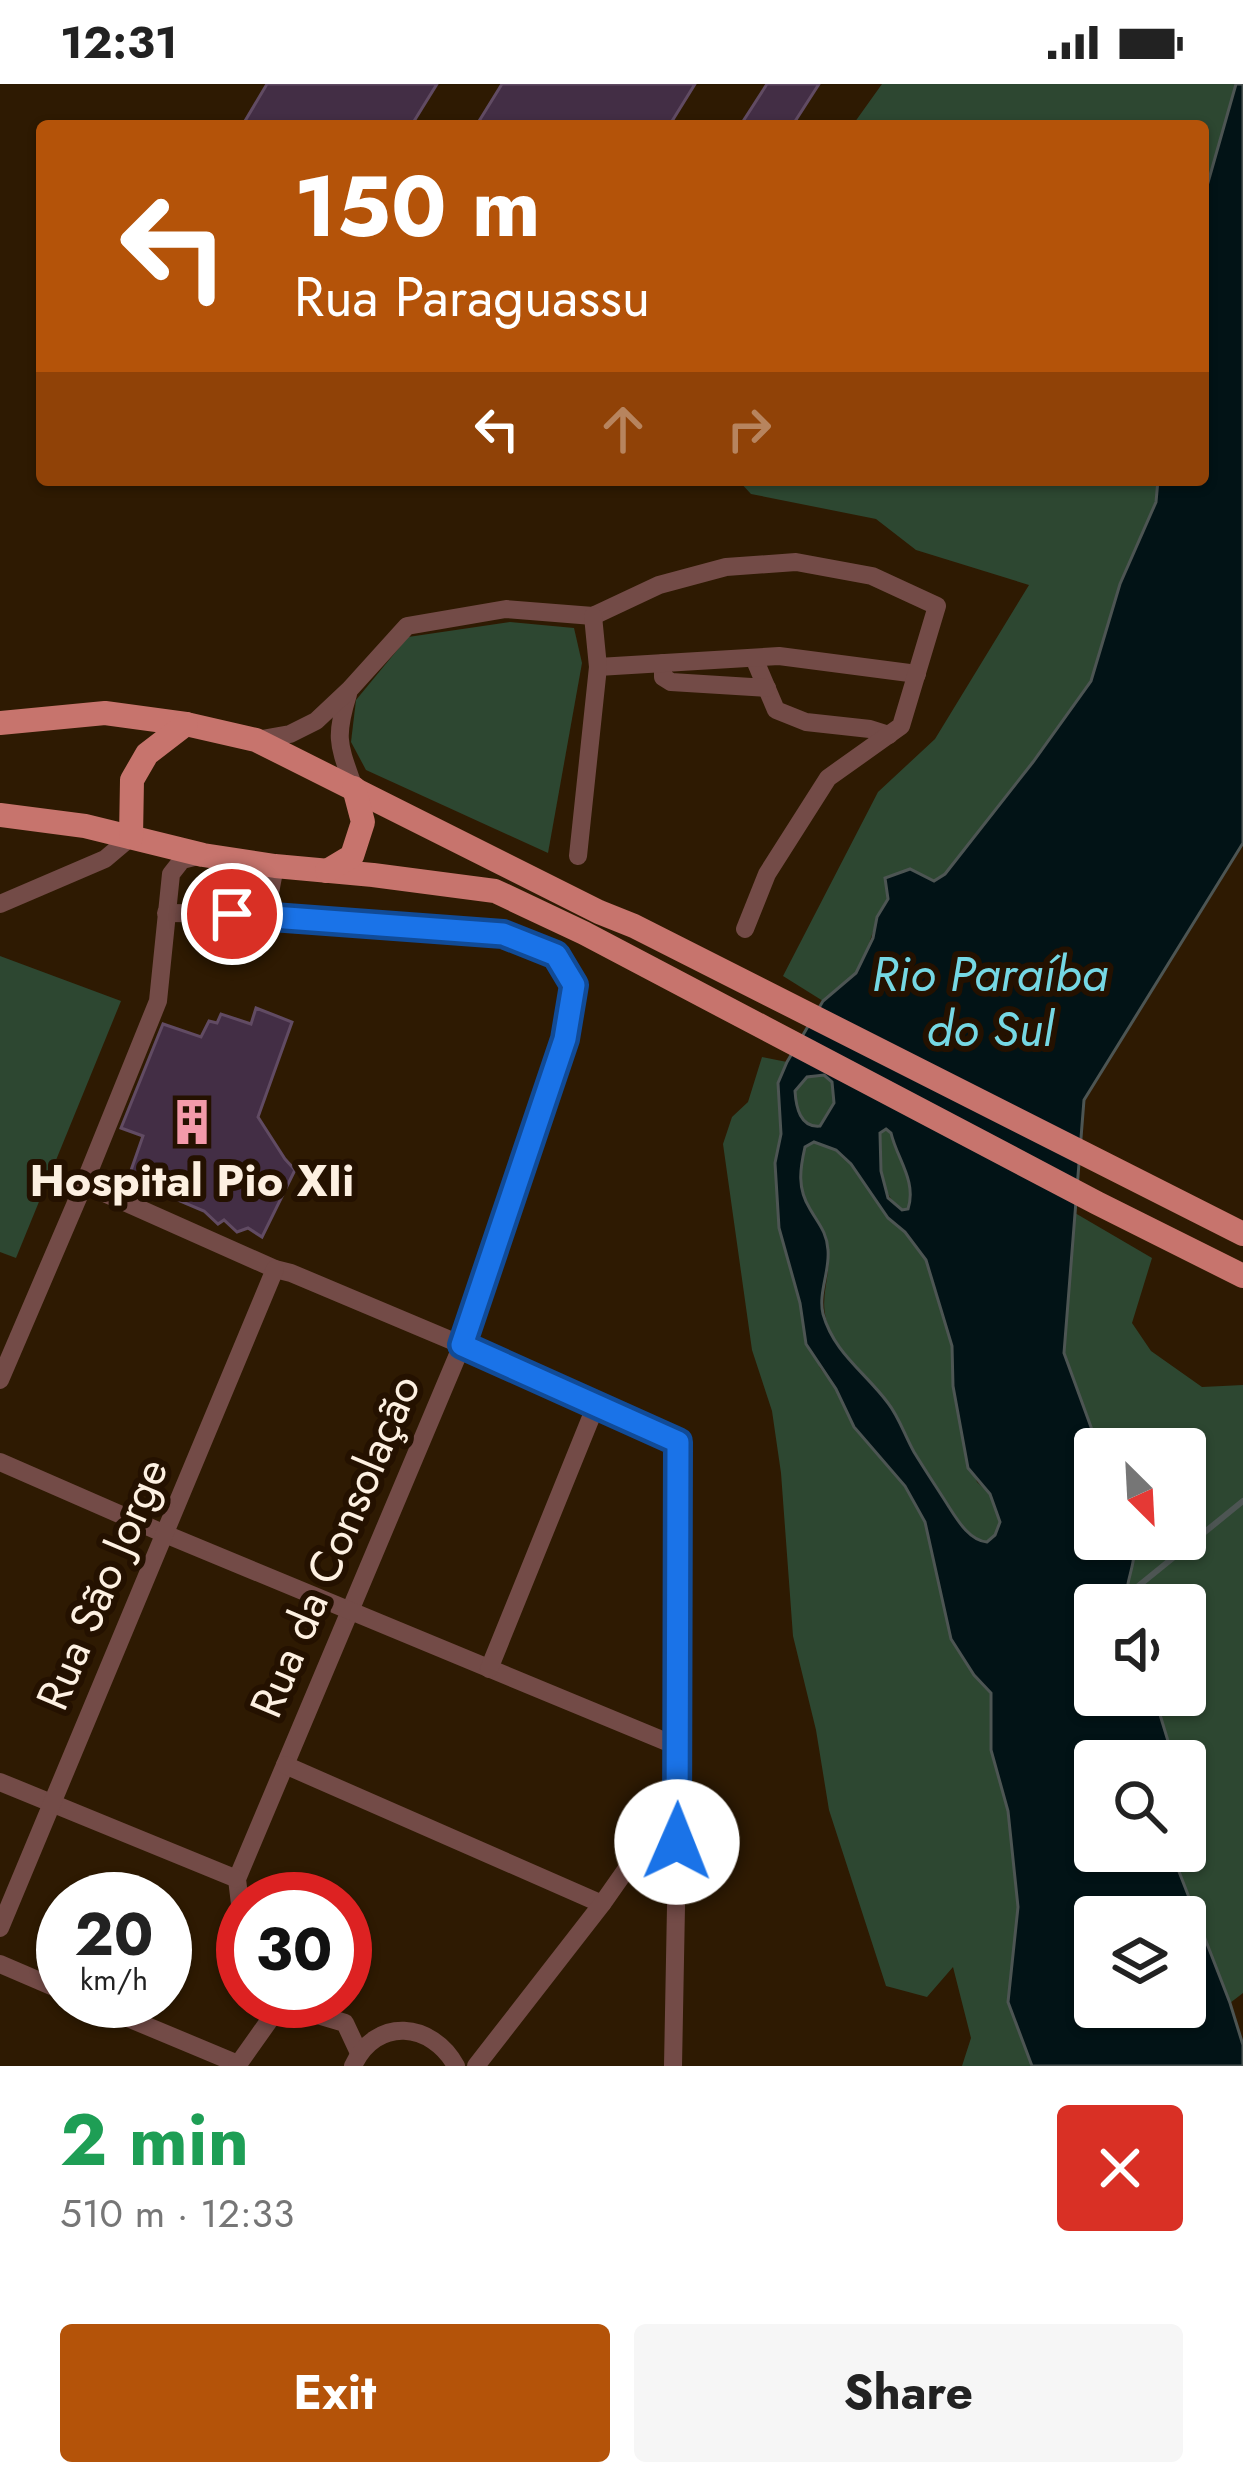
<!DOCTYPE html>
<html lang="en">
<head>
<meta charset="utf-8">
<style>
	:root { --surface:#fff; --page:#f6f6f6; --text:#222; --muted:#767676; --accent:#b45309 }
	body { margin:0; font-family:Jost,sans-serif; background:var(--page); color:var(--text); height:100vh; display:flex; flex-direction:column; font-size:45px; white-space:nowrap }
	* { box-sizing:border-box; margin:0 }
	p { font-size:39px; color:var(--muted) }
	.icon { flex:none; width:66px; height:66px; fill:none; stroke:currentColor; stroke-width:2; stroke-linecap:round; stroke-linejoin:round }
	.map { position:relative; height:1982px; overflow:hidden }
	.sheet { display:flex; flex-direction:column; background:var(--surface); flex:1 }
	.sheet>* { flex:none }
	.top-card { position:absolute; left:36px; top:36px; width:1173px; height:366px; border-radius:12px; box-shadow:0 3px 9px #0004; background:#b45309; color:#fff; overflow:hidden }
	.needle { width:78px; rotate:156deg }
	.controls { position:absolute; left:1074px; top:1344px; display:grid; gap:24px }
	.controls a { display:grid; place-items:center; width:132px; height:132px; border-radius:12px; background:var(--surface); box-shadow:0 3px 9px #0004; font-size:60px }
	.speed { position:absolute; left:36px; top:1788px; display:flex; gap:24px; font-size:60px; font-weight:700; text-align:center }
	.speed>* { display:grid; place-content:center; width:156px; height:156px; border-radius:50%; background:var(--surface); box-shadow:0 3px 9px #0004; line-height:1 }
	.speed small { font-size:30px; font-weight:400 }
	.speed .limit { border:18px solid #d22; background:#fff; color:#111 }
	.pin { position:absolute; display:grid; place-items:center; width:102px; height:102px; color:#fff; margin:-51px; border:6px solid #fff; border-radius:50%; box-shadow:0 3px 12px #0007 }
	.me { position:absolute; width:132px; margin:-66px; rotate:1deg; stroke-linejoin:round; filter:drop-shadow(0 0 9px #0008) }
	.turn { display:flex; align-items:center; gap:42px; height:252px; padding:0 60px; font-size:54px }
	.turn .icon { width:156px; height:156px; stroke-width:2.5 }
	.turn b { display:block; font-size:84px; line-height:102px }
	.lanes { display:flex; align-items:center; height:114px; padding:0 60px; background:#0003; justify-content:center; gap:60px; direction:ltr }
	.lanes .off { opacity:.35 }
	.round { display:grid; place-items:center; flex:none; width:126px; height:126px; border-radius:12px; background:var(--page) }
	.summary { display:flex; align-items:center; justify-content:space-between; height:204px; padding:0 60px }
	h1 { font-size:72px; font-weight:700; line-height:90px; color:#1e9e55 }
	.button { display:flex; gap:24px; margin-top:auto; padding:24px 60px }
	.button a { flex:1; height:138px; border-radius:12px; background:var(--accent); color:#fff; font-size:48px; font-weight:700; line-height:138px; text-align:center }
	.button a+a { background:var(--page); color:var(--text) }
	.status { display:flex; justify-content:space-between; align-items:center; height:84px; padding:0 60px; background:var(--surface); direction:ltr }
	.status svg { height:33px; fill:currentColor }
	.map>svg:first-child { display:block }
	.green { fill:#2d4731 }
	.water { fill:#021316; stroke:#4d5553; stroke-width:3; fill-rule:evenodd }
	.lines { fill:none; stroke-linecap:round; stroke-linejoin:round }
	.stream { stroke:#4d5553; stroke-width:6 }
	.building { fill:#432e45; stroke:#614b63; stroke-width:3 }
	.minor { stroke:#734b47; stroke-width:18 }
	.major { stroke:#c7746d; stroke-width:24 }
	.route-casing { stroke:#114b97; stroke-width:30 }
	.route { stroke:#1a73e8; stroke-width:21 }
	.labels { text-anchor:middle; dominant-baseline:central; stroke-width:12; stroke-linejoin:round; paint-order:stroke }
	.poi-label { font-size:45px; font-weight:bold; fill:#fdf0e1; stroke:#241100 }
	.street-label { font-size:45px; fill:#fdf0e1; stroke:#241100 }
	.water-label { font-size:48px; font-style:italic; fill:#75d8e4; stroke:#241100 }
</style>
</head>
<body>
<div class="status"><b>12:31</b><svg viewBox="0 0 49 12"><path d="M0 12V9h3v3zM5 12V6h3v6zM10 12V3h3v9zM15 12V0h3v12zM26 1h20v11H26zM47 4h2v5h-2z"/></svg></div>
<div class="map">
<svg width="1243" height="1982" viewBox="0 0 1243 1982">
	<rect width="100%" height="100%" fill="#2e1a02"/>
	<g class="green">
		<polygon points="882,0 1236,0 1203,116 1203,42 852,42"/>
		<path d="M 738,396 L 1158,396 L 1156,418 L 1120,500 L 1091,597 L 1033,678 L 945,790 C 928,802 907,803 891,813 C 878,822 869,867 859,884 C 850,898 836,908 823,917 L 783,892 L 878,708 L 935,655 L 1029,501 L 916,466 L 876,435 L 751,410 Z"/>
		<polygon points="510,538 574,544 582,579 548,769 366,686 351,658 356,616 408,553"/>
		<polygon points="0,872 121,917 16,1174 0,1168"/>
		<polygon points="762,973 787,978 778,999 781,1050 775,1079 779,1144 805,1239 820,1284 836,1305 854,1343 905,1402 925,1438 951,1555 974,1591 991,1608 991,1666 1008,1727 1018,1823 1008,1918 1032,1982 962,1982 971,1954 953,1883 927,1913 886,1902 829,1726 816,1646 793,1552 781,1389 772,1327 752,1266 723,1060 732,1033 748,1018"/>
		<path d="M 825,991 L 833,999 L 834,1019 L 820,1042 C 801,1044 796,1023 795,1007 L 807,993 Z"/>
		<path d="M 886,1045 L 891,1049 C 896,1075 917,1097 908,1125 L 902,1126 C 875,1104 884,1080 880,1049 Z"/>
		<path d="M 814,1058 L 836,1066 L 851,1080 L 888,1134 L 905,1148 L 926,1175 L 952,1262 L 953,1302 L 962,1353 L 977,1398 L 990,1410 L 1000,1438 C 996,1449 989,1464 976,1456 C 964,1448 955,1432 947,1420 C 936,1402 924,1384 913,1365 C 904,1350 898,1331 887,1317 C 867,1292 843,1275 830,1246 C 816,1215 832,1196 828,1165 C 825,1137 799,1119 799,1089 C 799,1081 803,1071 805,1062 Z"/>
		<path d="M 1075,1129 L 1152,1174 L 1132,1239 L 1151,1267 L 1202,1303 L 1243,1301 L 1243,1909 L 1230,1919 L 1171,1767 L 1185,1767 L 1185,1677 L 1170,1677 L 1172,1670 L 1154,1611 L 1185,1611 L 1185,1521 L 1128,1521 C 1122,1498 1140,1478 1132,1455 L 1185,1455 L 1185,1365 L 1099,1365 L 1064,1269 Z"/>
	</g>
	<path class="water" d="M 1236,0 L 1243,0 L 1243,759 L 1084,1016 L 1064,1269 L 1099,1365 L 1095,1365 L 1095,1455 L 1132,1455 C 1140,1478 1122,1498 1128,1521 L 1095,1521 L 1095,1611 L 1154,1611 L 1172,1670 L 1170,1677 L 1095,1677 L 1095,1767 L 1171,1767 L 1230,1919 L 1243,1961 L 1243,1982 L 1032,1982 L 1008,1918 L 1018,1823 L 1008,1727 L 991,1666 L 991,1609 L 974,1591 L 951,1555 L 925,1438 L 905,1402 L 854,1343 L 836,1305 L 806,1260 L 800,1219 L 779,1144 L 775,1079 L 781,1050 L 778,999 L 787,978 L 823,917 L 856,889 L 873,854 L 877,833 L 888,815 L 885,794 L 910,785 L 934,797 L 945,790 L 1033,678 L 1091,597 L 1120,500 L 1156,418 L 1158,396 L 1203,396 L 1203,116 ZM 824,991 L 832,998 L 834,1019 L 820,1042 C 800,1044 796,1023 795,1007 L 807,993 ZM 886,1045 L 891,1049 C 897,1075 917,1097 908,1125 L 902,1126 L 888,1114 L 881,1087 L 880,1049 ZM 814,1058 L 836,1066 L 851,1080 L 888,1134 L 905,1148 L 926,1176 L 952,1262 L 953,1302 L 968,1384 L 990,1410 L 1000,1438 L 995,1451 L 987,1458 C 970,1457 958,1437 949,1423 C 937,1404 925,1386 914,1368 C 905,1352 899,1333 888,1319 C 865,1288 834,1269 823,1230 C 818,1209 830,1187 828,1166 C 827,1148 818,1139 810,1125 C 797,1104 800,1085 805,1063 ZM 1095,1833 L 1185,1833 L 1185,1923 L 1095,1923 Z"/>
	<g class="lines">
		<polyline class="stream" points="1119,1514 1126,1512 1243,1417"/>
	</g>
	<g class="building">
		<polygon points="267,0 437,0 411,42 242,42"/>
		<polygon points="502,0 695,0 669,42 476,42"/>
		<polygon points="767,0 819,0 792,42 740,42"/>
		<polygon points="256,924 292,938 258,1033 285,1075 295,1086 262,1153 248,1144 237,1148 224,1136 218,1140 204,1127 128,1095 143,1052 121,1044 163,940 201,953 209,937 217,939 221,930 251,940"/>
	</g>
	<g class="lines">
		<g class="minor">
			<polyline points="754,574 776,626 806,638 870,645 889,651"/>
			<polyline points="663,579 663,593 671,598 767,604"/>
			<polyline points="598,583 779,572 917,590"/>
			<path d="M 348,610 C 334,655 339,661 354,704"/>
			<polyline points="256,656 290,650 316,637 350,605 407,542 506,525 593,532 659,501 726,483 796,478 872,492 937,522 901,642 828,694 767,790 745,845"/>
			<polyline points="578,772 598,583 593,532"/>
			<polyline points="0,820 105,775 131,753"/>
			<polyline points="166,829 266,830 504,850 556,871 574,901 565,955 462,1261 237,1795 243,1845"/>
			<polyline points="266,830 275,782"/>
			<polyline points="84,1100 275,1185 291,1189 462,1261 678,1357 679,1663 673,1982"/>
			<polyline points="0,1296 84,1100 158,917 171,790 182,776 202,771"/>
			<polyline points="0,1378 165,1450 679,1663"/>
			<polyline points="489,1585 596,1321"/>
			<polyline points="285,1681 602,1820"/>
			<polyline points="0,1698 237,1795"/>
			<polyline points="0,1844 275,1185"/>
			<polyline points="0,1880 63,1907"/>
			<polyline points="87,1917 238,1980"/>
			<polyline points="288,1917 318,1931 345,1939 359,1969"/>
			<polyline points="237,1982 283,1917"/>
			<path d="M 353,1982 C 376,1932 432,1938 456,1982"/>
			<polyline points="476,1982 602,1820 677,1713"/>
		</g>
		<g class="major">
			<polyline points="0,639 105,629 186,640 256,656 599,828 634,842 1243,1150"/>
			<polyline points="0,731 85,742 203,771 275,782 373,791 495,807 584,849 1097,1119 1243,1192"/>
			<polyline points="131,753 132,696 147,670 186,640"/>
			<polyline points="327,787 352,772 363,738 354,704"/>
		</g>
	</g>
	<g class="lines">
		<defs>
			<polyline id="route" points="232,830 503,850 556,871 574,901 565,955 462,1261 678,1358 677,1758"/>
		</defs>
		<use href="#route" class="route-casing"/>
		<use href="#route" class="route"/>
	</g>
	<defs>
		<symbol id="building-bare" viewBox="-9 -9 18 18"><path d="M-4-6H4V6H1V3H-1V6H-4ZM-2.5-4.3h1.7v1.8h-1.7ZM.8-4.3h1.7v1.8H.8ZM-2.5-1h1.7V.8h-1.7ZM.8-1h1.7V.8H.8Z" fill="#f39aaa" stroke="#241100" stroke-width="2.5" paint-order="stroke"/></symbol>
	</defs>
	<g fill-rule="evenodd">
		<use href="#building-bare" x="159" y="1005" width="66" height="66"/>
	</g>
	<g class="labels">
		<g class="poi-label">
			<text x="192" y="1096">Hospital Pio XIi</text>
		</g>
		<g class="street-label">
			<text transform="translate(335 1462) rotate(-67)">Rua da Consolação</text>
			<text transform="translate(102 1500) rotate(-67)">Rua São Jorge</text>
		</g>
		<g class="water-label">
			<text x="990" y="890">Rio Paraíba<tspan x="990" dy="55">do Sul</tspan></text>
		</g>
	</g>
</svg>
<div class="controls">
<a><svg class="needle" viewBox="-14 -14 28 28"><path d="M0-13l5 13h-10z" fill="#e53935"/><path d="M0 13l5-13h-10z" fill="#767676"/></svg></a>
<a><svg class="icon" aria-label="sound" viewBox="0 0 24 24"><path d="M4 9h4l5-4v14l-5-4H4zM17 9q2 3 0 6"/></svg></a>
<a><svg class="icon" aria-label="search" viewBox="0 0 24 24"><circle cx="10" cy="10" r="6"/><path d="M15 15l6 6"/></svg></a>
<a><svg class="icon" aria-label="layers" viewBox="0 0 24 24"><path d="M12 4l9 5-9 5-9-5zM3 14l9 5 9-5"/></svg></a>
</div>
<div class="speed"><div>20<small>km/h</small></div><div class="limit">30</div></div>
<div class="pin" style="left:232px;top:830px;background:#d93025"><svg class="icon" aria-label="arrive" viewBox="0 0 24 24"><path d="M6 21V4h12l-3 4 3 4H6"/></svg></div>
<svg class="me" style="left:677px;top:1758px" viewBox="-20 -20 40 40"><circle r="19" fill="#fff"/><path d="M0-13L10 11 0 6-10 11z" fill="#1a73e8"/></svg>
<div class="top-card">
<div class="turn"><svg class="icon" aria-label="left" viewBox="0 0 24 24"><path d="M17 20v-9H6M10 6l-5 5 5 5"/></svg><div><b>150 m</b>Rua Paraguassu</div></div>
<div class="lanes"><svg class="icon" aria-label="left" viewBox="0 0 24 24"><path d="M17 20v-9H6M10 6l-5 5 5 5"/></svg><svg class="icon off" aria-label="ahead" viewBox="0 0 24 24"><path d="M12 20V5M6 11l6-6 6 6"/></svg><svg class="icon off" aria-label="right" viewBox="0 0 24 24"><path d="M7 20v-9h11M14 6l5 5-5 5"/></svg></div>
</div>
</div>
<section class="sheet">
<div class="summary"><div><h1>2 min</h1><p>510 m · 12:33</p></div><a class="round" style="background:#d93025;color:#fff"><svg class="icon" aria-label="close" viewBox="0 0 24 24"><path d="M6 6l12 12M18 6L6 18"/></svg></a></div>
<div class="button"><a>Exit</a><a>Share</a></div>
</section>
</body>
</html>
